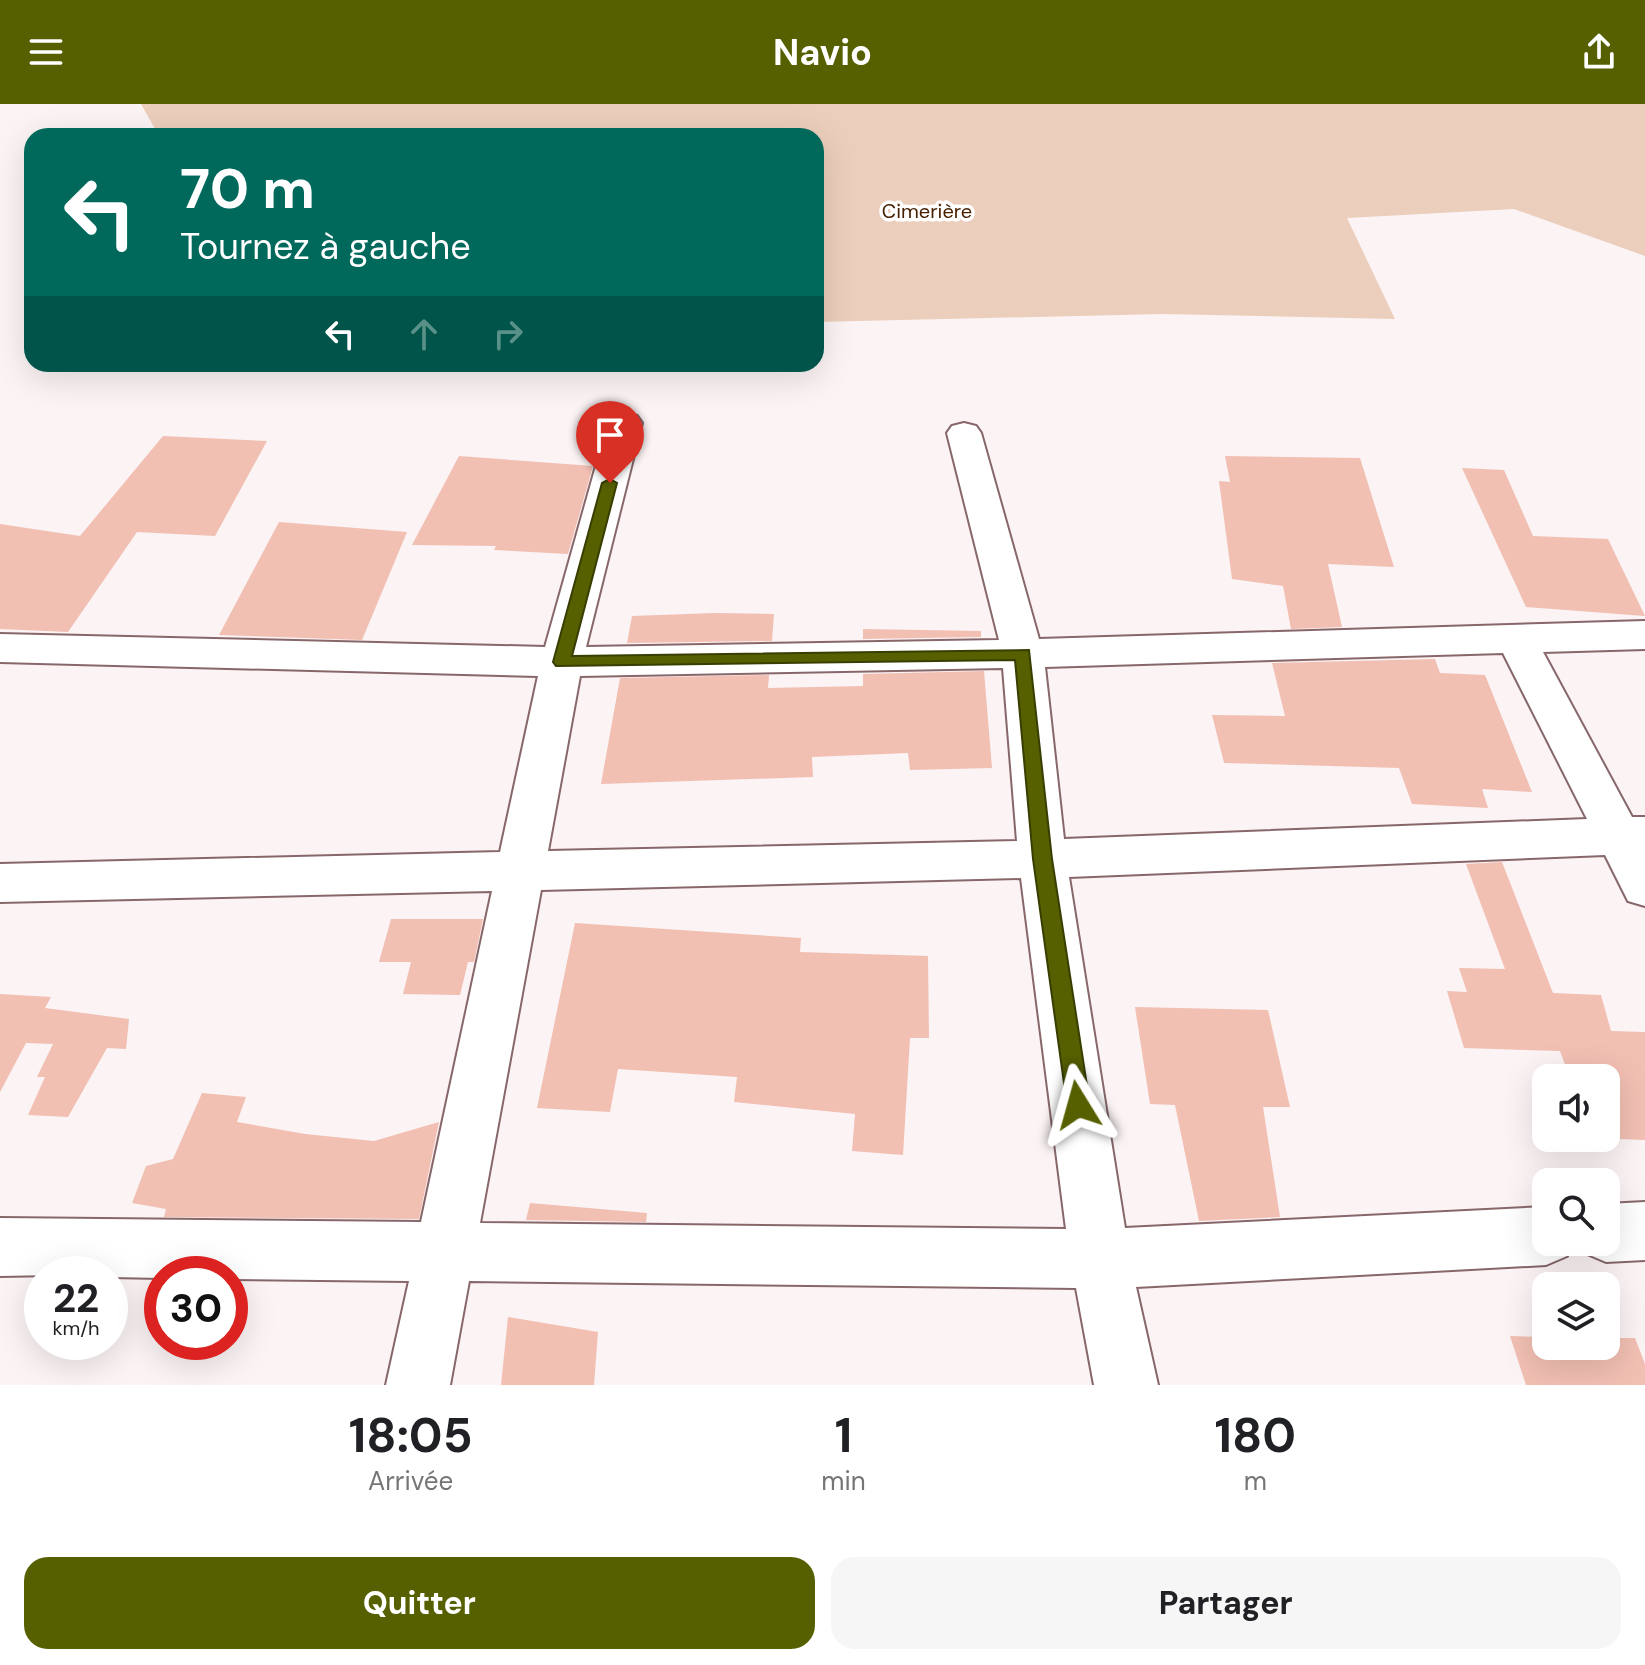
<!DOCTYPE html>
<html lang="fr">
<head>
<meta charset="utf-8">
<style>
	:root { --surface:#fff; --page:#f6f6f6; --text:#202124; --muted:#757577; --accent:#566000 }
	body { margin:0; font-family:"DM Sans",sans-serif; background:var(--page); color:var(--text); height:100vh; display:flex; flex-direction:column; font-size:30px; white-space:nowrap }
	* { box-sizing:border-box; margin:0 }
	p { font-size:26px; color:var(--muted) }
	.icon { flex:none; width:44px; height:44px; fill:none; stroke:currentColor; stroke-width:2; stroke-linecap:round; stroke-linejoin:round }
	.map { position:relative; height:1281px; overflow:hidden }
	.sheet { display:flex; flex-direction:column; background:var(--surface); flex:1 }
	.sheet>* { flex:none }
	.top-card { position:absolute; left:24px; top:24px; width:800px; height:244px; border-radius:24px; box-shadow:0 8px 32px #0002; background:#00695c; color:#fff; overflow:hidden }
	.buttons { position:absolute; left:1532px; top:960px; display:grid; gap:16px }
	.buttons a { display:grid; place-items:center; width:88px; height:88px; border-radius:16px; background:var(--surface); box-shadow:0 8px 32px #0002; font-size:40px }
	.speed { position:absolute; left:24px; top:1152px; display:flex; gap:16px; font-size:40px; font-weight:700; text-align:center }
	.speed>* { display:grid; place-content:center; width:104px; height:104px; border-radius:50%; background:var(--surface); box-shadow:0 8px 32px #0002; line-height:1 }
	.speed small { font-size:20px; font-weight:400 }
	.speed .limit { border:12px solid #d22; background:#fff; color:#111 }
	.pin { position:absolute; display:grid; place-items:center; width:68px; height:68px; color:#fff; margin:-82px -34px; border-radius:50% 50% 50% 0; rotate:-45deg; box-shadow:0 0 8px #0007 }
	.pin .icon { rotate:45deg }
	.me { position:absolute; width:88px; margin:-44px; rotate:352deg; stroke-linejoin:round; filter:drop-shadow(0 0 6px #0008) }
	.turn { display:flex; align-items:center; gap:28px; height:168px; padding:0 24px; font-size:36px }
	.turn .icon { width:104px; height:104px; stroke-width:2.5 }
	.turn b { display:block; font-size:56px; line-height:68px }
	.lanes { display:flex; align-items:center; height:76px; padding:0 24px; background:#0003; justify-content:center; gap:40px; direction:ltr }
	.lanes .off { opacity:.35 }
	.eta { display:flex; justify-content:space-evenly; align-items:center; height:136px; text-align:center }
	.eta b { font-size:48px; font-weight:700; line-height:56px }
	.action { display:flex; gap:16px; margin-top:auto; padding:16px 24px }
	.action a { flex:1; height:92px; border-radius:24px; background:var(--accent); color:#fff; font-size:32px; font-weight:700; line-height:92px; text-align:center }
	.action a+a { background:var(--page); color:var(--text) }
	header { display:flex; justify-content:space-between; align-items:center; height:104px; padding:0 24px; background:var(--accent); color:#fff; font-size:36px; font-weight:700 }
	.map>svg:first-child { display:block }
	.green { fill:#eccebc }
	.building { fill:#f2bfb3 }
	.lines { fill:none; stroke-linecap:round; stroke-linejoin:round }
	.minor-casing { stroke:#87676a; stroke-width:4 }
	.minor { fill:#fff; fill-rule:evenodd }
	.route { fill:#566000; stroke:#383e00; stroke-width:2 }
	.labels { text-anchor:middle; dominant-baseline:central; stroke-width:7; stroke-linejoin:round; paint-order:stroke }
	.far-park-label { font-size:20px; fill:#472000; stroke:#fff }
</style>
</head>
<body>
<header><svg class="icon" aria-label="menu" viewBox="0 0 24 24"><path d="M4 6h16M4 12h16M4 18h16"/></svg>Navio<svg class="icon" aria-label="share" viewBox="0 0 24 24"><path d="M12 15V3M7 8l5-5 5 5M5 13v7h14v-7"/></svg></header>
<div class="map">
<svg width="1645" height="1281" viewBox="0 0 1645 1281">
	<rect width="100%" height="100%" fill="#fbf3f4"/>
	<polygon class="green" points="141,0 1645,0 1645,152 1514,105 1347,114 1395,215 1162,210 816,218 816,32 159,32"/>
	<g class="building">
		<polygon points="163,332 267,337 215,432 137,428 68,528 0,525 0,420 80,432"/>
		<polygon points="459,352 593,362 568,450 494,446 496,442 412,441"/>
		<polygon points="1225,352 1360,354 1394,463 1328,460 1342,523 1291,525 1283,482 1232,475 1219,377 1230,378"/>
		<polygon points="1462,364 1504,366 1533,432 1608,435 1645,512 1526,503"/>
		<polygon points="279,418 407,428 362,536 219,531"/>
		<polygon points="714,509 774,510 772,537 627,539 632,512"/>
		<polygon points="863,525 981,527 981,533 863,535"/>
		<polygon points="1435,555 1440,569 1485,571 1532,688 1482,685 1488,704 1412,700 1399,664 1224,659 1212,611 1285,612 1272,559"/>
		<polygon points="984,567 992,664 910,666 908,649 812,653 813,673 601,680 620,574 769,571 768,584 863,582 863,570"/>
		<polygon points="1502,758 1553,889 1601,891 1611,927 1645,928 1645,1036 1593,1034 1606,1034 1606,974 1570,974 1560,947 1464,944 1447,887 1467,888 1459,864 1505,865 1466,760"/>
		<polygon points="391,815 483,815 474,858 468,858 460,891 403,890 411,858 379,858"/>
		<polygon points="575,819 801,834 800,848 928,852 929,934 910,934 903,1051 852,1047 855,1010 734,998 737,973 618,965 610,1008 537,1004"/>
		<polygon points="0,890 51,893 45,904 129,915 126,945 107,944 68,1013 28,1011 45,973 37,973 53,940 26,939 0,988"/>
		<polygon points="1135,903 1268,906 1290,1003 1263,1003 1280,1113 1199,1117 1175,1001 1150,1000"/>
		<polygon points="202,989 246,993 237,1018 305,1030 374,1037 439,1018 419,1115 164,1113 166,1105 132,1099 146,1062 173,1055"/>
		<polygon points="530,1099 647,1109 646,1118 526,1116"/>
		<polygon points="508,1213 598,1228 594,1281 501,1281"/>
		<polygon points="1510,1232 1546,1233 1546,1242 1606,1242 1606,1234 1635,1234 1645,1260 1645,1281 1526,1281"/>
	</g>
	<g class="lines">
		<defs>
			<g id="minor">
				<path d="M 625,309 L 637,312 L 642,319 L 586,543 L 999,536 L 947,329 L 952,322 L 964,319 L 976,322 L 981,329 L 1039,535 L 1645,517 L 1645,545 L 1543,548 L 1632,713 L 1645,713 L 1645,802 L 1628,797 L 1605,751 L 1069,773 L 1125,1124 L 1546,1103 L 1546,1138 L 1573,1138 L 1567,1152 L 1546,1161 L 1136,1183 L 1158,1281 L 1094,1281 L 1076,1184 L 469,1177 L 450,1281 L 386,1281 L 409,1177 L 230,1175 L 230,1170 L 162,1170 L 162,1174 L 110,1173 L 110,1170 L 0,1172 L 0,1114 L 421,1118 L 492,787 L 0,798 L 0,760 L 500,748 L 538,572 L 0,558 L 0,530 L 545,543 L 608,319 L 613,312 ZM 1503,549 L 1587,715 L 1064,735 L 1045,563 ZM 1003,564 L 1017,737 L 548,747 L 580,572 ZM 1021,774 L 1066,1125 L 480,1119 L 541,786 Z"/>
				<polygon points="1645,1098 1645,1156 1606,1158 1585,1149 1580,1138 1606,1138 1606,1100"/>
			</g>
		</defs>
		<use href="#minor" class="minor-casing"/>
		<use href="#minor" class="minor"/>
	</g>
	<polygon class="route" points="610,375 617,379 572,552 1029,546 1052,755 1090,1001 1086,1009 1078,1012 1070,1009 1067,1001 1033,755 1015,556 556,562 553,558 602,379"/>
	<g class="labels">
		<g class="far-park-label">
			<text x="927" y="107">Cimerière</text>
		</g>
	</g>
</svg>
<div class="buttons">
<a><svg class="icon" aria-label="sound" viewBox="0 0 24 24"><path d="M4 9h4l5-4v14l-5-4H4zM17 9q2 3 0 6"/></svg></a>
<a><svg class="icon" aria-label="search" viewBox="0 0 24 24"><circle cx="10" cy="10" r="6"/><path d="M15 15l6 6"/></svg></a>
<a><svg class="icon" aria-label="layers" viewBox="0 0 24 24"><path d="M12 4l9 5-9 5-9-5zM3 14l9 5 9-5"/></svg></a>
</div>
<div class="speed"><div>22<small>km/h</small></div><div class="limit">30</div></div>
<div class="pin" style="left:610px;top:379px;background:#d93025"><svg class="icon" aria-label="arrive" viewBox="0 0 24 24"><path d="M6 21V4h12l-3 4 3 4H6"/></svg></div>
<svg class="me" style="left:1078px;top:1001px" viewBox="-20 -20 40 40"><path d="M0-17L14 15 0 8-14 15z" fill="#566000" stroke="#fff" stroke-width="4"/></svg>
<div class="top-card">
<div class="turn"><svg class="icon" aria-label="left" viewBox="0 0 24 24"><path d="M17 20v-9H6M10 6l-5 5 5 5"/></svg><div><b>70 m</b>Tournez à gauche</div></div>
<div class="lanes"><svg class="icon" aria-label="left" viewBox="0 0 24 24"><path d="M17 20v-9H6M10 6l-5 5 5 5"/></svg><svg class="icon off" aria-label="ahead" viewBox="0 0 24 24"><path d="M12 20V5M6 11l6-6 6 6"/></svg><svg class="icon off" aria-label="right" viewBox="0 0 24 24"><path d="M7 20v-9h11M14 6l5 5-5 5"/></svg></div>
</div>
</div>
<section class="sheet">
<div class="eta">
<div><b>18:05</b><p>Arrivée</p></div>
<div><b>1</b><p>min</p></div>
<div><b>180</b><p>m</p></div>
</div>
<div class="action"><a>Quitter</a><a>Partager</a></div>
</section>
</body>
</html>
